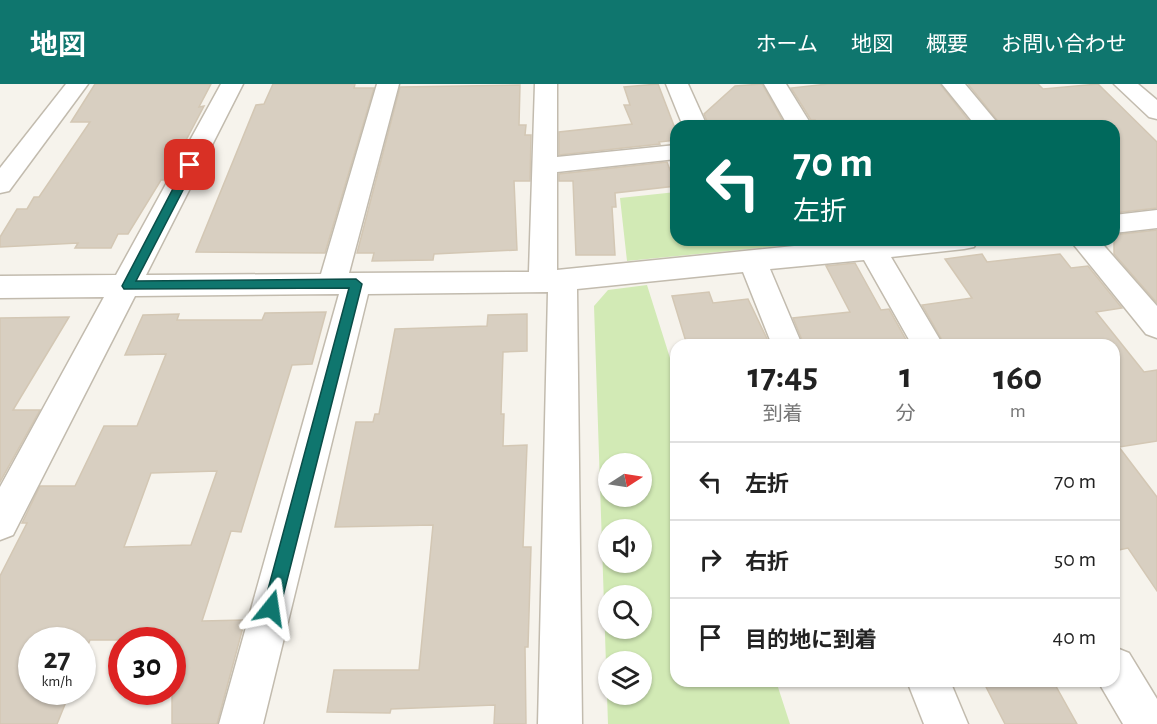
<!DOCTYPE html>
<html lang="ja">
<head>
<meta charset="utf-8">
<style>
	:root { --surface:#fff; --page:#f6f6f6; --text:#222; --muted:#767676; --line:#e0e0e0; --accent:#0f766e }
	body { margin:0; font-family:"Alegreya Sans","Noto Sans JP",sans-serif; background:var(--page); color:var(--text); height:100vh; display:flex; flex-direction:column; font-size:22px; white-space:nowrap }
	* { box-sizing:border-box; margin:0 }
	p { font-size:20px; color:var(--muted) }
	.icon { flex:none; width:33px; height:33px; fill:none; stroke:currentColor; stroke-width:2; stroke-linecap:round; stroke-linejoin:round }
	.map { position:relative; flex:1; overflow:hidden }
	.panel { position:absolute; left:670px; top:255px; width:450px; height:348px; display:flex; flex-direction:column; background:var(--surface); border-radius:18px; box-shadow:0 2px 4px #0004 }
	.panel>* { flex:none }
	.guide { position:absolute; left:670px; top:36px; width:450px; height:126px; border-radius:18px; box-shadow:0 2px 4px #0004; background:#00695c; color:#fff; overflow:hidden }
	.needle { width:39px; rotate:78deg }
	.tools { position:absolute; left:598px; top:369px; display:grid; gap:12px }
	.tools a { display:grid; place-items:center; width:54px; height:54px; border-radius:50%; background:var(--surface); box-shadow:0 2px 4px #0004; font-size:30px }
	.speed { position:absolute; left:18px; top:543px; display:flex; gap:12px; font-size:30px; font-weight:700; text-align:center }
	.speed>* { display:grid; place-content:center; width:78px; height:78px; border-radius:50%; background:var(--surface); box-shadow:0 2px 4px #0004; line-height:1 }
	.speed small { font-size:15px; font-weight:400 }
	.speed .limit { border:9px solid #d22; background:#fff; color:#111 }
	.pin { position:absolute; display:grid; place-items:center; width:51px; height:51px; color:#fff; margin:-26px; border-radius:12px; box-shadow:0 3px 9px #0006 }
	.me { position:absolute; width:66px; margin:-33px; rotate:15deg; stroke-linejoin:round; filter:drop-shadow(0 0 4px #0008) }
	.turn { display:flex; align-items:center; gap:21px; height:126px; padding:0 24px; font-size:27px }
	.turn .icon { width:78px; height:78px; stroke-width:2.5 }
	.turn b { display:block; font-size:42px; line-height:51px }
	.eta { display:flex; justify-content:space-evenly; align-items:center; height:102px; text-align:center }
	.eta b { font-size:36px; font-weight:700; line-height:42px }
	ul { padding:0; list-style:none }
	li { display:flex; align-items:center; gap:18px; height:78px; padding:0 24px; border-top:2px solid var(--line) }
	li div { flex:1 }
	li b { display:block; font-size:22px }
	li em { font-style:normal }
	header { display:flex; align-items:center; gap:36px; box-sizing:border-box; height:84px; padding:0 30px; background:var(--accent); color:#fff }
	header strong { font-size:28px }
	nav { display:flex; gap:33px; margin-inline-start:auto; font-size:21px }
	.map>svg:first-child { display:block }
	.green { fill:#d2eab5; fill-rule:evenodd }
	.building { fill:#d8cfc1; stroke:#d3c7b4; stroke-width:1.5; fill-rule:evenodd }
	.lines { fill:none; stroke-linecap:round; stroke-linejoin:round }
	.street-casing { stroke:#c2bbae; stroke-width:3 }
	.street { fill:#fff; fill-rule:evenodd }
	.route { fill:#0f766e; stroke:#0a4d48; stroke-width:1.5 }
</style>
</head>
<body>
<header>
<strong>地図</strong>
<nav><a>ホーム</a><a>地図</a><a>概要</a><a>お問い合わせ</a></nav>
</header>
<div class="map">
<svg width="1157" height="640" viewBox="0 0 1157 640">
	<rect width="100%" height="100%" fill="#f6f3ec"/>
	<g class="green">
		<polygon points="676,108 676,156 839,156 627,177 620,114"/>
		<path d="M 647,201 L 676,293 L 676,597 L 776,597 L 790,640 L 608,640 L 594,222 L 608,206 ZM 609,380 L 642,380 L 642,412 L 609,412 ZM 609,446 L 642,446 L 642,478 L 609,478 ZM 609,512 L 642,512 L 642,544 L 609,544 ZM 609,578 L 642,578 L 642,610 L 609,610 Z"/>
	</g>
	<g class="building">
		<polygon points="95,0 211,0 199,23 204,22 165,96 161,96 128,150 118,150 111,164 75,164 78,159 0,163 0,153 17,125 27,125 34,113 39,113 90,38 71,38"/>
		<polygon points="273,0 355,0 354,4 374,4 325,169 196,168 256,21 264,20"/>
		<polygon points="658,0 676,47 676,56 659,58 660,60 559,71 559,48 632,40 624,21 630,21 624,3"/>
		<polygon points="762,0 784,39 709,42 704,30 735,2"/>
		<polygon points="828,0 940,0 973,42 815,42 815,36 811,36 791,4"/>
		<polygon points="968,0 1038,0 1043,5 1098,0 1157,58 1157,124 1114,129 1114,42 1002,42"/>
		<polygon points="520,1 519,41 526,41 525,51 531,51 530,97 514,97 517,166 434,170 433,176 372,177 374,169 357,169 400,3"/>
		<polygon points="667,78 676,102 615,109 616,123 612,123 615,171 576,171 573,97 559,97 559,90"/>
		<polygon points="1157,146 1157,219 1114,170 1114,151"/>
		<polygon points="982,170 987,178 1060,170 1071,184 1088,182 1122,224 1096,228 1144,288 1157,286 1157,357 1119,363 1157,413 1157,507 1128,464 1114,467 1114,261 945,261 922,221 972,214 945,175"/>
		<polygon points="855,179 881,226 889,225 909,261 862,261 861,259 804,261 793,234 850,228 826,182"/>
		<polygon points="709,208 713,219 748,215 770,261 687,261 672,212"/>
		<path d="M 326,228 L 312,280 L 292,281 L 241,448 L 231,447 L 202,537 L 245,536 L 217,640 L 172,640 L 172,556 L 90,556 L 82,575 L 82,556 L 32,556 L 32,608 L 70,608 L 57,640 L 0,640 L 0,492 L 27,439 L 22,439 L 40,402 L 75,402 L 104,342 L 137,342 L 166,270 L 125,271 L 143,231 L 179,230 L 177,236 L 262,236 L 265,229 ZM 217,387 L 191,461 L 124,463 L 151,389 Z"/>
		<polygon points="527,230 527,267 503,268 501,330 504,330 503,362 527,361 523,463 531,463 528,563 525,563 526,640 494,640 495,621 391,625 390,629 327,628 334,586 419,586 433,441 335,443 356,338 373,338 375,330 379,330 395,245 487,242 488,231"/>
		<polygon points="69,233 13,326 40,326 0,398 0,234"/>
		<polygon points="983,597 1053,597 1077,640 1005,640"/>
	</g>
	<g class="lines">
		<defs>
			<g id="street">
				<polygon points="66,0 88,0 9,107 0,109 0,84"/>
				<polygon points="221,0 243,0 146,191 321,190 377,0 399,0 349,189 529,188 535,0 557,0 557,73 676,61 676,75 557,88 557,186 853,156 978,156 974,163 964,165 891,173 943,261 912,261 864,176 770,185 802,261 772,261 743,188 577,205 582,640 538,640 548,208 368,210 263,640 219,640 339,210 135,212 13,451 0,456 0,403 104,213 0,214 0,192 116,191"/>
				<polygon points="666,0 688,0 707,42 683,42"/>
				<polygon points="764,0 786,0 812,42 788,42"/>
				<polygon points="942,0 965,0 1000,42 976,42"/>
				<polygon points="1114,0 1138,0 1157,16 1157,35 1149,33"/>
				<polygon points="1157,126 1157,144 1114,149 1114,131"/>
				<polygon points="1070,156 1099,156 1157,222 1157,254 1146,250"/>
				<polygon points="1114,563 1129,569 1157,615 1157,640 1123,640 1099,599 1114,597"/>
				<polygon points="907,597 950,597 968,640 924,640"/>
			</g>
		</defs>
		<use href="#street" class="street-casing"/>
		<use href="#street" class="street"/>
	</g>
	<polygon class="route" points="187,78 196,81 136,197 356,195 362,200 280,524 277,530 271,532 265,530 263,524 349,204 124,205 122,202"/>
</svg>
<div class="tools">
<a><svg class="needle" viewBox="-14 -14 28 28"><path d="M0-13l5 13h-10z" fill="#e53935"/><path d="M0 13l5-13h-10z" fill="#767676"/></svg></a>
<a><svg class="icon" aria-label="sound" viewBox="0 0 24 24"><path d="M4 9h4l5-4v14l-5-4H4zM17 9q2 3 0 6"/></svg></a>
<a><svg class="icon" aria-label="search" viewBox="0 0 24 24"><circle cx="10" cy="10" r="6"/><path d="M15 15l6 6"/></svg></a>
<a><svg class="icon" aria-label="layers" viewBox="0 0 24 24"><path d="M12 4l9 5-9 5-9-5zM3 14l9 5 9-5"/></svg></a>
</div>
<div class="speed"><div>27<small>km/h</small></div><div class="limit">30</div></div>
<div class="pin" style="left:190px;top:81px;background:#d93025"><svg class="icon" aria-label="arrive" viewBox="0 0 24 24"><path d="M6 21V4h12l-3 4 3 4H6"/></svg></div>
<svg class="me" style="left:271px;top:524px" viewBox="-20 -20 40 40"><path d="M0-17L14 15 0 8-14 15z" fill="#0f766e" stroke="#fff" stroke-width="4"/></svg>
<div class="guide">
<div class="turn"><svg class="icon" aria-label="left" viewBox="0 0 24 24"><path d="M17 20v-9H6M10 6l-5 5 5 5"/></svg><div><b>70 m</b>左折</div></div>
</div>
<section class="panel">
<div class="eta">
<div><b>17:45</b><p>到着</p></div>
<div><b>1</b><p>分</p></div>
<div><b>160</b><p>m</p></div>
</div>
<ul>
<li><svg class="icon" aria-label="left" viewBox="0 0 24 24"><path d="M17 20v-9H6M10 6l-5 5 5 5"/></svg><div><b>左折</b></div><em>70 m</em></li>
<li><svg class="icon" aria-label="right" viewBox="0 0 24 24"><path d="M7 20v-9h11M14 6l5 5-5 5"/></svg><div><b>右折</b></div><em>50 m</em></li>
<li><svg class="icon" aria-label="arrive" viewBox="0 0 24 24"><path d="M6 21V4h12l-3 4 3 4H6"/></svg><div><b>目的地に到着</b></div><em>40 m</em></li>
</ul>
</section>
</div>
</body>
</html>
